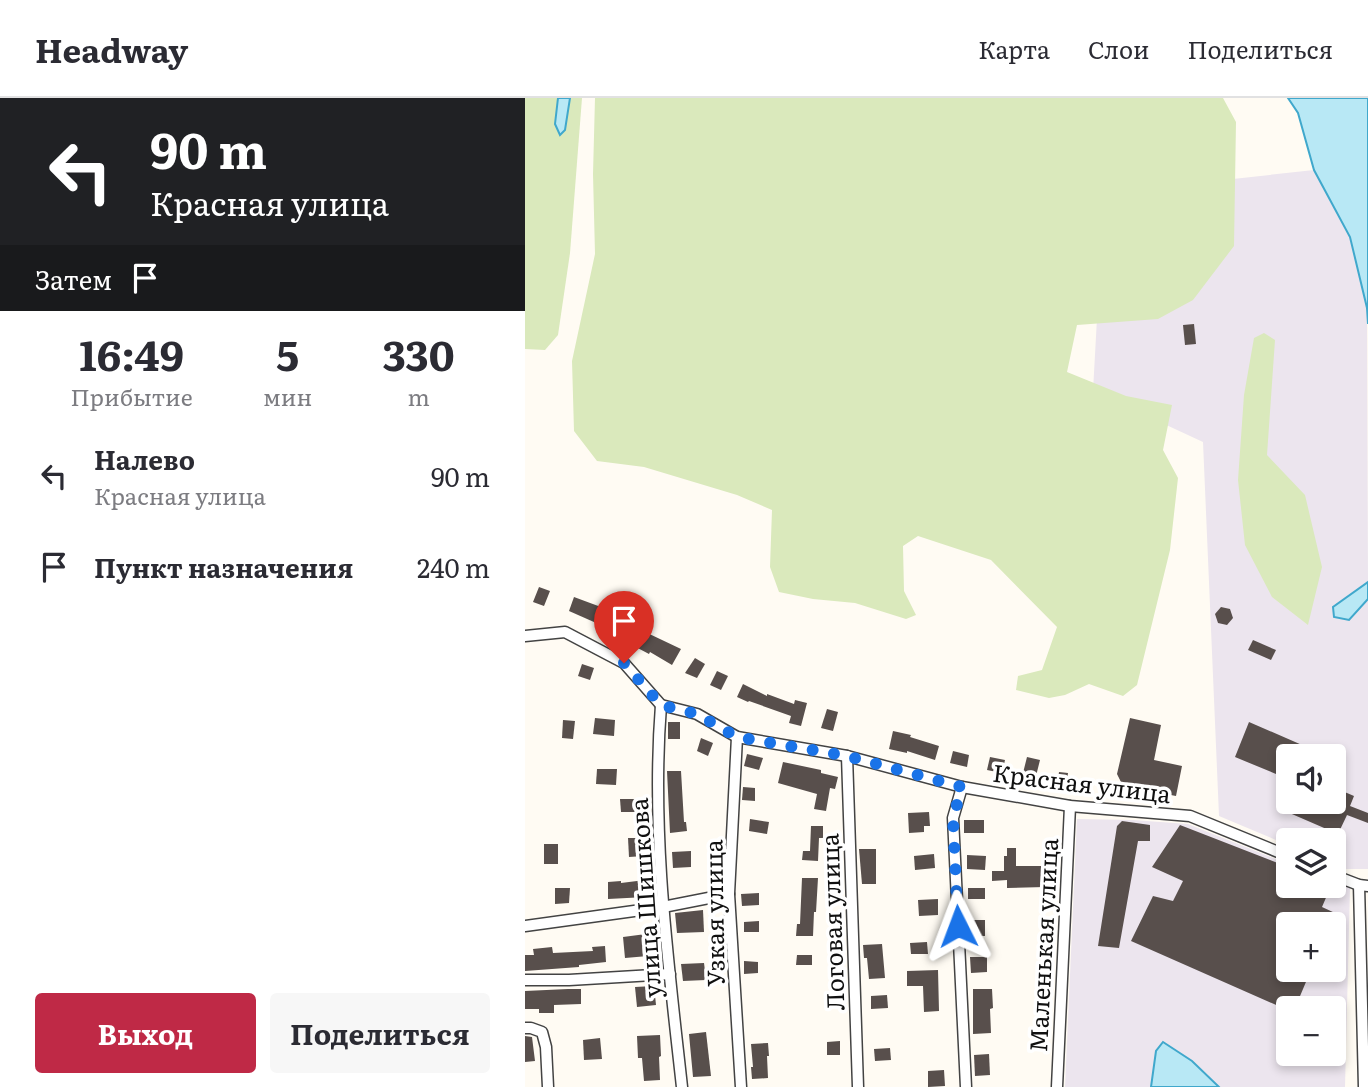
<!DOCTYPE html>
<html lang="ru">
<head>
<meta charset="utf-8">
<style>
	:root { --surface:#fff; --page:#f7f7f7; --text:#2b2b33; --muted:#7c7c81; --line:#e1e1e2; --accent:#bf2946 }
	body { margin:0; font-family:Literata,serif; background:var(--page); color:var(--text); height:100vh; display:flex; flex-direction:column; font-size:26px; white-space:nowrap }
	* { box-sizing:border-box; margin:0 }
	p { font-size:23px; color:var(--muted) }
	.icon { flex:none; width:38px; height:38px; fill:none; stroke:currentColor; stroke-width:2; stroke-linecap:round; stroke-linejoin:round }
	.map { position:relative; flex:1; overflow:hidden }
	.details { display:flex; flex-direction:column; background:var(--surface); width:525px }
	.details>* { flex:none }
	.guide { background:#202124; color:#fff; overflow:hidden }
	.buttons { position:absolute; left:751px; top:646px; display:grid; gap:14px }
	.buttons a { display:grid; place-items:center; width:70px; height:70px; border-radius:7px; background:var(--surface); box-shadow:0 4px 10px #0003; font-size:35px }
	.pin { position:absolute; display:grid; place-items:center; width:60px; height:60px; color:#fff; margin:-72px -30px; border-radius:50% 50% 50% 0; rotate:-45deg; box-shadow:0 0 7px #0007 }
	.pin .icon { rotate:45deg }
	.me { position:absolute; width:77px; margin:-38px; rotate:357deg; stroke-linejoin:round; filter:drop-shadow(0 0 5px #0008) }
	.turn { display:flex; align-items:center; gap:24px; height:147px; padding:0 35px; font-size:32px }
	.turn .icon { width:91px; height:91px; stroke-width:2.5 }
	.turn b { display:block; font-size:49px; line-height:60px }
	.then { display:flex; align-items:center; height:66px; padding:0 35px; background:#0003; gap:14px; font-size:26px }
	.eta { display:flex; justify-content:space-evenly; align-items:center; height:119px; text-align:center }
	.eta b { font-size:42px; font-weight:700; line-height:49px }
	.primary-button { display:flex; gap:14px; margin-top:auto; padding:14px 35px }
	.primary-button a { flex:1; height:80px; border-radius:7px; background:var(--accent); color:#fff; font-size:28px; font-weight:700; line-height:80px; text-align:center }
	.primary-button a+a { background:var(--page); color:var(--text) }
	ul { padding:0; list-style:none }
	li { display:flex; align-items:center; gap:21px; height:91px; padding:0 35px }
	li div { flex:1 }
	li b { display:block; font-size:26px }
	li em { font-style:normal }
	header { display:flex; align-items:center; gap:42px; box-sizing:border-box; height:98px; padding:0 35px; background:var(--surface); border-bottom:2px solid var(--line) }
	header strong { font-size:33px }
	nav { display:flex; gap:38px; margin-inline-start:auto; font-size:24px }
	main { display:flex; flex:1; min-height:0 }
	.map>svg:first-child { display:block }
	.industrial { fill:#ece5ee; fill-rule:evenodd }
	.green { fill:#dae9bc }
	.water { fill:#b8e8f5; stroke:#40a8cc; stroke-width:2 }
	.building { fill:#584f4c }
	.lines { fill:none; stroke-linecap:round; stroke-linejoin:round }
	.street-casing { stroke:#434343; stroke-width:13 }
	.street { stroke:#fff; stroke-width:10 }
	.route { stroke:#1a73e8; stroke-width:12; stroke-dasharray:0 21.6 }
	.labels { text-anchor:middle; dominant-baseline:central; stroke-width:7; stroke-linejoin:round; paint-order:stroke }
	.street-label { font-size:24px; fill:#101010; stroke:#fff }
</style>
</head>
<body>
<header>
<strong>Headway</strong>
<nav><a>Карта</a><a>Слои</a><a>Поделиться</a></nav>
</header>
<main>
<section class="details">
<div class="guide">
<div class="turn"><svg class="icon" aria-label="left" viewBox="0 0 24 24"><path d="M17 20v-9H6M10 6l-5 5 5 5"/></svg><div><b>90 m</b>Красная улица</div></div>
<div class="then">Затем<svg class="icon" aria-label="arrive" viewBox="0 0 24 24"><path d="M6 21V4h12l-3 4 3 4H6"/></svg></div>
</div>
<div class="eta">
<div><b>16:49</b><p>Прибытие</p></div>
<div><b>5</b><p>мин</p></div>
<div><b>330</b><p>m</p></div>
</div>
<ul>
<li><svg class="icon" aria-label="left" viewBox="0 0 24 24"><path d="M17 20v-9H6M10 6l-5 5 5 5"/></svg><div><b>Налево</b><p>Красная улица</p></div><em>90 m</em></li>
<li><svg class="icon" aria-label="arrive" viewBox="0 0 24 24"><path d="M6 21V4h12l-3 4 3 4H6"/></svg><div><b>Пункт назначения</b></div><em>240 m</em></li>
</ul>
<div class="primary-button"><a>Выход</a><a>Поделиться</a></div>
</section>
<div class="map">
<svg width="843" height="989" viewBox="0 0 843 989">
	<rect width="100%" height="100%" fill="#fffbf3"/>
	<g class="industrial">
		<path d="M 789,72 L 825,139 L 842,210 L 843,484 L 808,509 L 824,522 L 843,501 L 843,771 L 820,771 L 809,766 L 808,742 L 763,742 L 763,747 L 694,718 L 678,344 L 568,293 L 579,93 L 662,86 ZM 763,658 L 808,658 L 808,704 L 763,704 Z"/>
		<path d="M 552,721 L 608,722 L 663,726 L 763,766 L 763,788 L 808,788 L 809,783 L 825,790 L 820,989 L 540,989 ZM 763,826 L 808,826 L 808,872 L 763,872 ZM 763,910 L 808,910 L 808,956 L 763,956 Z"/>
	</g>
	<g class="green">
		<polygon points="0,0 57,0 45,155 33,237 20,252 0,251"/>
		<polygon points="70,0 698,0 711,24 709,148 668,202 633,221 552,227 542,274 601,298 647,307 638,352 653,380 645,452 612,587 598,598 564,586 540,597 524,600 491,592 493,578 517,572 532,529 466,462 393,438 378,448 379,493 391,517 381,521 330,505 288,501 254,494 245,469 247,412 212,397 119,369 72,363 49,333 47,263 70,156 68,76"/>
		<polygon points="739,235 750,242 742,357 780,397 797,469 783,527 747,499 720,447 713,382 719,297 729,240"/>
	</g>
	<g class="water">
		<polygon points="33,0 45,0 40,32 35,37 30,26"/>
		<polygon points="763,0 843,0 843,226 842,210 825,139 789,72 773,15"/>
		<polygon points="843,484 843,501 824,522 809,519 808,509"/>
		<polygon points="638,944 667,963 694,989 626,989 631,953"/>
	</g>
	<g class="building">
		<polygon points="669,226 671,246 660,247 658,227"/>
		<polygon points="14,489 25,493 19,508 8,504"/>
		<polygon points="49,499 84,512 78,528 44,513"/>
		<polygon points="696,509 705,511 708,520 702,527 693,525 690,516"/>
		<polygon points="116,532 156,551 147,567 125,554 124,556 107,547"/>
		<polygon points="728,542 751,552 746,562 723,552"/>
		<polygon points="170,560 180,566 172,580 160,575"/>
		<polygon points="57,566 69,570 65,582 53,578"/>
		<polygon points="192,573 203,578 196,592 185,587"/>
		<polygon points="218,586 242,598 242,596 269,606 270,602 282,605 276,628 264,625 266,618 224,603 223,604 212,599"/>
		<polygon points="302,611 313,614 308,633 296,630"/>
		<polygon points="70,620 90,622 89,638 68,636"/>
		<polygon points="605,620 636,627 629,662 657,668 651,698 598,688 592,676"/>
		<polygon points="38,622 50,623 48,641 37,640"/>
		<rect x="143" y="624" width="12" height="17"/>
		<polygon points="724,624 777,647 773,658 763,658 763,681 710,659"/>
		<polygon points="368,633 386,637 385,639 414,648 410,662 382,653 382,655 364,651"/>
		<polygon points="176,640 188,645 183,658 172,653"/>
		<polygon points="428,653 444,657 442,669 425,665"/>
		<polygon points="222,656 238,660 234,672 219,668"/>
		<polygon points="465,659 480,662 477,675 462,672"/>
		<polygon points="502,659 515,662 510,682 497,679"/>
		<polygon points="258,664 296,672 296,675 313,679 310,691 305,690 301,713 289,711 292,696 253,685"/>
		<polygon points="72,671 92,671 91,687 71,686"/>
		<polygon points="142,673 156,673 159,724 161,724 162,733 145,735"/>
		<polygon points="534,674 543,675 541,691 532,690"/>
		<polygon points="763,687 763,704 808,704 808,689 829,698 825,708 843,715 843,725 822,717 813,736 753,710"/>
		<polygon points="218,689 230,690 230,703 217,702"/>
		<polygon points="95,701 114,701 115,714 96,714"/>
		<polygon points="404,714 405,728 399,728 399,734 384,735 383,715"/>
		<polygon points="225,721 244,724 242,736 224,733"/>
		<rect x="439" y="722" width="20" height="13"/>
		<polygon points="597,723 625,727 625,743 613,743 594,850 573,848 592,728"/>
		<polygon points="655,727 763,769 763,788 806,788 797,809 810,815 805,826 763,826 763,872 786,872 770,910 758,910 606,843 628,798 648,803 658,783 627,769"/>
		<polygon points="286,728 298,728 298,740 294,740 293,763 277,762 278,753 285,753"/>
		<polygon points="103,740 118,740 119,758 104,759"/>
		<rect x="19" y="746" width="14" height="20"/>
		<polygon points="482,750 491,750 491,768 519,768 520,789 482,790 482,782 467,783 467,773 479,773 479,758 482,758"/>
		<polygon points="334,751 351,751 351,786 337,786"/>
		<polygon points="166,753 166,769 148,770 147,754"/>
		<polygon points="409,756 410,770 390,772 389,758"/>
		<polygon points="442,757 461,758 460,772 442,771"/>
		<polygon points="277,780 293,780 291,814 289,814 288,838 271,838 272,826 275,826"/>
		<polygon points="120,782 121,799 83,801 83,784 96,783 96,785"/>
		<polygon points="30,790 45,790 44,805 30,806"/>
		<rect x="443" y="790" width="17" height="11"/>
		<polygon points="234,795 234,807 217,808 216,796"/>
		<polygon points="413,801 413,817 394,818 393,802"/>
		<polygon points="178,812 179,834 152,835 150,815"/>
		<rect x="445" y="822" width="15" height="16"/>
		<polygon points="234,823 234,834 219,834 219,824"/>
		<polygon points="121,836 123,858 100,860 98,839"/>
		<polygon points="402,844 403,856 386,856 385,845"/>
		<polygon points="357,846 360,880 344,881 342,860 339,860 338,847"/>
		<polygon points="80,848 81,864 54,867 54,869 0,873 0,857 9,857 8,851 27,849 28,855 68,853 67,849"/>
		<polygon points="272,857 287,857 287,867 271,867"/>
		<polygon points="445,859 462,859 462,874 446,875"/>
		<polygon points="219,863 233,864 233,875 219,876"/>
		<polygon points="179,865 181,882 158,883 156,866"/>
		<polygon points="413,872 414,913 399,914 398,888 382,888 382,873"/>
		<polygon points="129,888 131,907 112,909 110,889"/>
		<polygon points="43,891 56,891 56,906 29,907 29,915 14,915 14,911 0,911 0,893"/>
		<polygon points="448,891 467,891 468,910 465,911 466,935 448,936"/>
		<polygon points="362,897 363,910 346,911 346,898"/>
		<polygon points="181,934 186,978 168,979 164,936"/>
		<polygon points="135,937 136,958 134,959 135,982 119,983 117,960 113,960 112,938"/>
		<polygon points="0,938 7,939 10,963 0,964"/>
		<polygon points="75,940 77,961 59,962 58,942"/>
		<polygon points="315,943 315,957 302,957 302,944"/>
		<polygon points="243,945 244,958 242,958 243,980 227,981 226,969 228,969 226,946"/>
		<polygon points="365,950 366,962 350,963 349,951"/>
		<polygon points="464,956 465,977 450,978 449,957"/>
		<polygon points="419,972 420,988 403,989 403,973"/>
	</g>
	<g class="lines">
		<defs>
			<g id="street">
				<polyline points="0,538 40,534 99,565 136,607 172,616 212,639 322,658 437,689 545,708 665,718 763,758"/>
				<path d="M 136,607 C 126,735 143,862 157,989"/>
				<polyline points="212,639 204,796 216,989"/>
				<polyline points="322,658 333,989"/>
				<polyline points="437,689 428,720 441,989"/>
				<polyline points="808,777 834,787 843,788"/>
				<polyline points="834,787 839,989"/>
				<polyline points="0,828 138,809 204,796"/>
				<polyline points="0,882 44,882 145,876"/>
				<polyline points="0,930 6,930 17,934 21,949 23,989"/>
				<polyline points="532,989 545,708"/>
			</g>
		</defs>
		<use href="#street" class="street-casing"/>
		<use href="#street" class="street"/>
	</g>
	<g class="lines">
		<polyline class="route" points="99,565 136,607 172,616 212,639 322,658 437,689 428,720 433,828"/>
	</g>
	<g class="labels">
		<g class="street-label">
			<text transform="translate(557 684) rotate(7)">Красная улица</text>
			<text transform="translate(119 800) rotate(-94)">улица Шишкова</text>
			<text transform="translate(188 815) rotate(-91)">Узкая улица</text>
			<text transform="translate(306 824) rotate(-92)">Логовая улица</text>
			<text transform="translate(517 847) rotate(-87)">Маленькая улица</text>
		</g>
	</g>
</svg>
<div class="buttons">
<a><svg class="icon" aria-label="sound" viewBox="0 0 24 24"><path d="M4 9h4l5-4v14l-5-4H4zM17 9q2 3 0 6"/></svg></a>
<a><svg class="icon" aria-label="layers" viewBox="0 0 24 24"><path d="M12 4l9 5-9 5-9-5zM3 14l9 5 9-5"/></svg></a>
<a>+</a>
<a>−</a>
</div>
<div class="pin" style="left:99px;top:565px;background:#d93025"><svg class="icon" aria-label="arrive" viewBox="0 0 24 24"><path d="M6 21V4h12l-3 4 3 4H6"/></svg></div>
<svg class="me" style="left:433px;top:828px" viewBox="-20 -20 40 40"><path d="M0-17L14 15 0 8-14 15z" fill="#1a73e8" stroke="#fff" stroke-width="4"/></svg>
</div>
</main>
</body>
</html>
